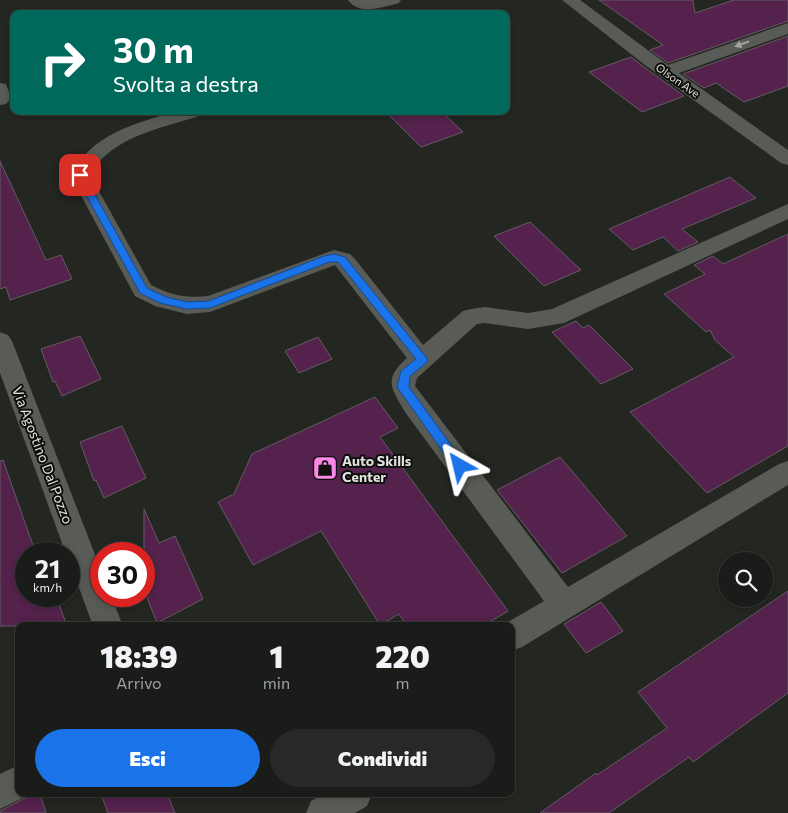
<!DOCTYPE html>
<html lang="it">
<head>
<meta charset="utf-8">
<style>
	:root { --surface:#1a1c19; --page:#272926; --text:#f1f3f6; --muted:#9fa1a2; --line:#383a38; --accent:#1a73e8 }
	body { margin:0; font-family:Commissioner,sans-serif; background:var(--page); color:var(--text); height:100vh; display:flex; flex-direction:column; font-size:19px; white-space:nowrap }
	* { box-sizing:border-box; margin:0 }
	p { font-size:16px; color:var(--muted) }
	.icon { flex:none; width:28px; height:28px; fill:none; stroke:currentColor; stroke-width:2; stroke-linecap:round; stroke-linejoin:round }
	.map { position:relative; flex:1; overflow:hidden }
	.side { position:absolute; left:15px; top:622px; width:500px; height:175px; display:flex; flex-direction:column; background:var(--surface); border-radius:10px; box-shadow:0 2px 8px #0003,0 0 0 1px var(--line) }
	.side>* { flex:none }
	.hud { position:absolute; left:10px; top:10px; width:500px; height:105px; border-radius:10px; box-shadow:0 2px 8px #0003,0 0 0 1px var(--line); background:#00695c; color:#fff; overflow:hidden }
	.tools { position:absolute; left:718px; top:552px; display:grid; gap:10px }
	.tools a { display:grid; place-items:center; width:55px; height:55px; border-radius:50%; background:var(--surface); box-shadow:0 2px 8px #0003,0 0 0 1px var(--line); font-size:25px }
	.speed { position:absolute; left:15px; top:542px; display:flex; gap:10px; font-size:25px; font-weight:700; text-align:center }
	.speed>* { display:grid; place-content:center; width:65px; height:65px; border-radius:50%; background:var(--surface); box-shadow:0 2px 8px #0003,0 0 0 1px var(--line); line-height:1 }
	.speed small { font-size:12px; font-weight:400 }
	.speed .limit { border:8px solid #d22; background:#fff; color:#111 }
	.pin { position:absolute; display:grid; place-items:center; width:42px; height:42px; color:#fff; margin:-21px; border-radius:10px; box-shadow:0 2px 8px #0006 }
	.me { position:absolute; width:55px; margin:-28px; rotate:323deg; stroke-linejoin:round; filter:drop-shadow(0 0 4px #0008) }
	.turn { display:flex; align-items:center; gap:18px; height:105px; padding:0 20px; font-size:22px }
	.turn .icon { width:65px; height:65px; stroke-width:2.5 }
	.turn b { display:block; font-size:35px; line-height:42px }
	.eta { display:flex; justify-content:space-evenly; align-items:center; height:85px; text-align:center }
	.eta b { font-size:30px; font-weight:800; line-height:35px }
	.action { display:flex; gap:10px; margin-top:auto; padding:10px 20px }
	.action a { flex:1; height:58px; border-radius:30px; background:var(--accent); color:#fff; font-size:20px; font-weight:800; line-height:58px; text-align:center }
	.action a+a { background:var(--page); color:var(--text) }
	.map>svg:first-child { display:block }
	.building { fill:#54224c; stroke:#635d62 }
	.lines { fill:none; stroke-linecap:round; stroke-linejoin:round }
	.street { fill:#595c56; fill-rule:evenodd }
	.oneway { fill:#a3a6a1 }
	.route { fill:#1a73e8; stroke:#114b97 }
	.labels { text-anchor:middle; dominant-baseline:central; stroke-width:4; stroke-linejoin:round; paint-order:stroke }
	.far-street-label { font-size:11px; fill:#e0e2df; stroke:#0d0e0c }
	.street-label { font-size:14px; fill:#e0e2df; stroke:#0d0e0c }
	.poi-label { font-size:14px; font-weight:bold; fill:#e0e2df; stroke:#0d0e0c; text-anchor:start }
</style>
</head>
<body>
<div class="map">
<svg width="788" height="813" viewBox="0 0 788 813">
	<rect width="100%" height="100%" fill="#232621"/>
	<g class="building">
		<polygon points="599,0 693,0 695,13 734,0 788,0 788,21 668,63 650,50 663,45"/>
		<polygon points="788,36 788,86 744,102 716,83 704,88 683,74"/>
		<polygon points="631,57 644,67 684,96 642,112 589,72"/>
		<polygon points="385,111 441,111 463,132 421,147"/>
		<polygon points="0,161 46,260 61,255 72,279 10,300 6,287 0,289"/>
		<polygon points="730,177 756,198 682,229 698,242 678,251 663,237 633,250 609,229"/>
		<polygon points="530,222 581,270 544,286 494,236"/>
		<polygon points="788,234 788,446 707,493 630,412 734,357 715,340 710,330 706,332 664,294 705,274 694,265 713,256 723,264"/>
		<polygon points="576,321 583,328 589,325 633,369 601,384 552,332"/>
		<polygon points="80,336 101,379 62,396 55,381 53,382 41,349"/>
		<polygon points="318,337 332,359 299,373 285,351"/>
		<polygon points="375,397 398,428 380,437 508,611 483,626 407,626 399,614 380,625 321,531 253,565 218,502 234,494 252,454"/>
		<polygon points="122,426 146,478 104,498 96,480 94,481 80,442"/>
		<polygon points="560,457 627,536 562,573 497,490"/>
		<polygon points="3,460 36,554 26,554 26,596 56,596 67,626 0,626 0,461"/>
		<polygon points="144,509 159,543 175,536 203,599 157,623 144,590"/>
		<polygon points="788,591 788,693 693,762 689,757 609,813 540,813 596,773 597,775 667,728 638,692"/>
		<polygon points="601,602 623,631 586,653 564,624"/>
		<polygon points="33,794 40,794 46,813 0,813 0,811"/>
		<polygon points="101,794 167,794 175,813 108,813"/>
	</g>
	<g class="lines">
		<g class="street">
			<path d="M 348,0 L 401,0 L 399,3 C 383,7 359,16 348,0 Z"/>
			<polygon points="562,0 580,0 668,65 788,23 788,34 679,73 788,150 788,165 781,163 645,65"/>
			<polygon points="0,83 6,84 11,98 6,104 0,105"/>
			<path d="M 176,111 L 204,111 L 202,115 C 163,128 111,136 90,175 L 151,285 C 174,296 183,298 208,296 L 334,250 L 350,254 L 355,259 L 423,345 L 463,311 L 471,309 L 485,307 L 528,313 L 552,309 L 788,204 L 788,219 L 564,323 L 528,329 L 485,323 L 477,324 L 417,378 L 415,386 L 568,587 L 779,464 L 788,461 L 788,485 L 522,647 L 511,651 L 511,626 L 501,626 L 544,601 L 405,412 C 391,388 383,379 407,358 L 335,265 L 210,312 L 187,314 L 155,306 L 135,296 L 70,175 C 94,133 132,125 176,111 Z"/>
			<polygon points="0,332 8,335 12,341 101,570 101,596 111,596 123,626 93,626 69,560 69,554 66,554 0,373"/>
			<polygon points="19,765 19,794 31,794 0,809 0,774"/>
			<polygon points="323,794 372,794 367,806 355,813 306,813 311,801"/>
		</g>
	</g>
	<defs><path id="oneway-solid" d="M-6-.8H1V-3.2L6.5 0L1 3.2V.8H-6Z" transform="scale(1.25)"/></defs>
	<use class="oneway" href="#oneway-solid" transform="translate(742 44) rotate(160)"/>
	<polygon class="route" points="80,172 84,175 147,288 166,297 187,302 209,301 324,256 334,254 345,257 426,357 428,360 426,363 410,376 409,387 464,463 466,466 464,470 456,470 397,387 401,371 416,359 338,262 329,262 210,308 187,309 160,303 140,293 75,175"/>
	<defs>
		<symbol id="shop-square" viewBox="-11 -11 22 22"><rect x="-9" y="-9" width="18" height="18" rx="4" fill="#fb87e6" stroke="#0d0e0c"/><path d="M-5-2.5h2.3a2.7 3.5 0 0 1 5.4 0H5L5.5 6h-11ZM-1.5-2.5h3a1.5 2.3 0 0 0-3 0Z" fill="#111"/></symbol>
	</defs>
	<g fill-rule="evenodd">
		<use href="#shop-square" x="311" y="454" width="28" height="28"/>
	</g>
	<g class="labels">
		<g class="far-street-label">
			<text transform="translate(678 80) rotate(35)">Olson Ave</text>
		</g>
		<g class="street-label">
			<text transform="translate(43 455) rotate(69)">Via Agostino Dal Pozzo</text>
		</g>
		<g class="poi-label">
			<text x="342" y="460">Auto Skills<tspan x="342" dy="16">Center</tspan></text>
		</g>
	</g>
</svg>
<div class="tools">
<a><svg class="icon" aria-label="search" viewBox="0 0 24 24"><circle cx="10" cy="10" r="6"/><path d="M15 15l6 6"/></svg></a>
</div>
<div class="speed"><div>21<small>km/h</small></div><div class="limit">30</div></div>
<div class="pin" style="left:80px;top:175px;background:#d93025"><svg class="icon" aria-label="arrive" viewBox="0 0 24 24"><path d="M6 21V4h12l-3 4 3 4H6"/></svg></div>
<svg class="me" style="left:460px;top:466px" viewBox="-20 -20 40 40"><path d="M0-17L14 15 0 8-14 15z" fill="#1a73e8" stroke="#fff" stroke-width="4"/></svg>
<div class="hud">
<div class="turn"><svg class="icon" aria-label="right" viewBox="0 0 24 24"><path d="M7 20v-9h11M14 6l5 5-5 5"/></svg><div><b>30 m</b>Svolta a destra</div></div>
</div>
<section class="side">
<div class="eta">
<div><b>18:39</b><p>Arrivo</p></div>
<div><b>1</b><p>min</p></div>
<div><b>220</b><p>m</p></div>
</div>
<div class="action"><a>Esci</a><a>Condividi</a></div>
</section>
</div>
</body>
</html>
